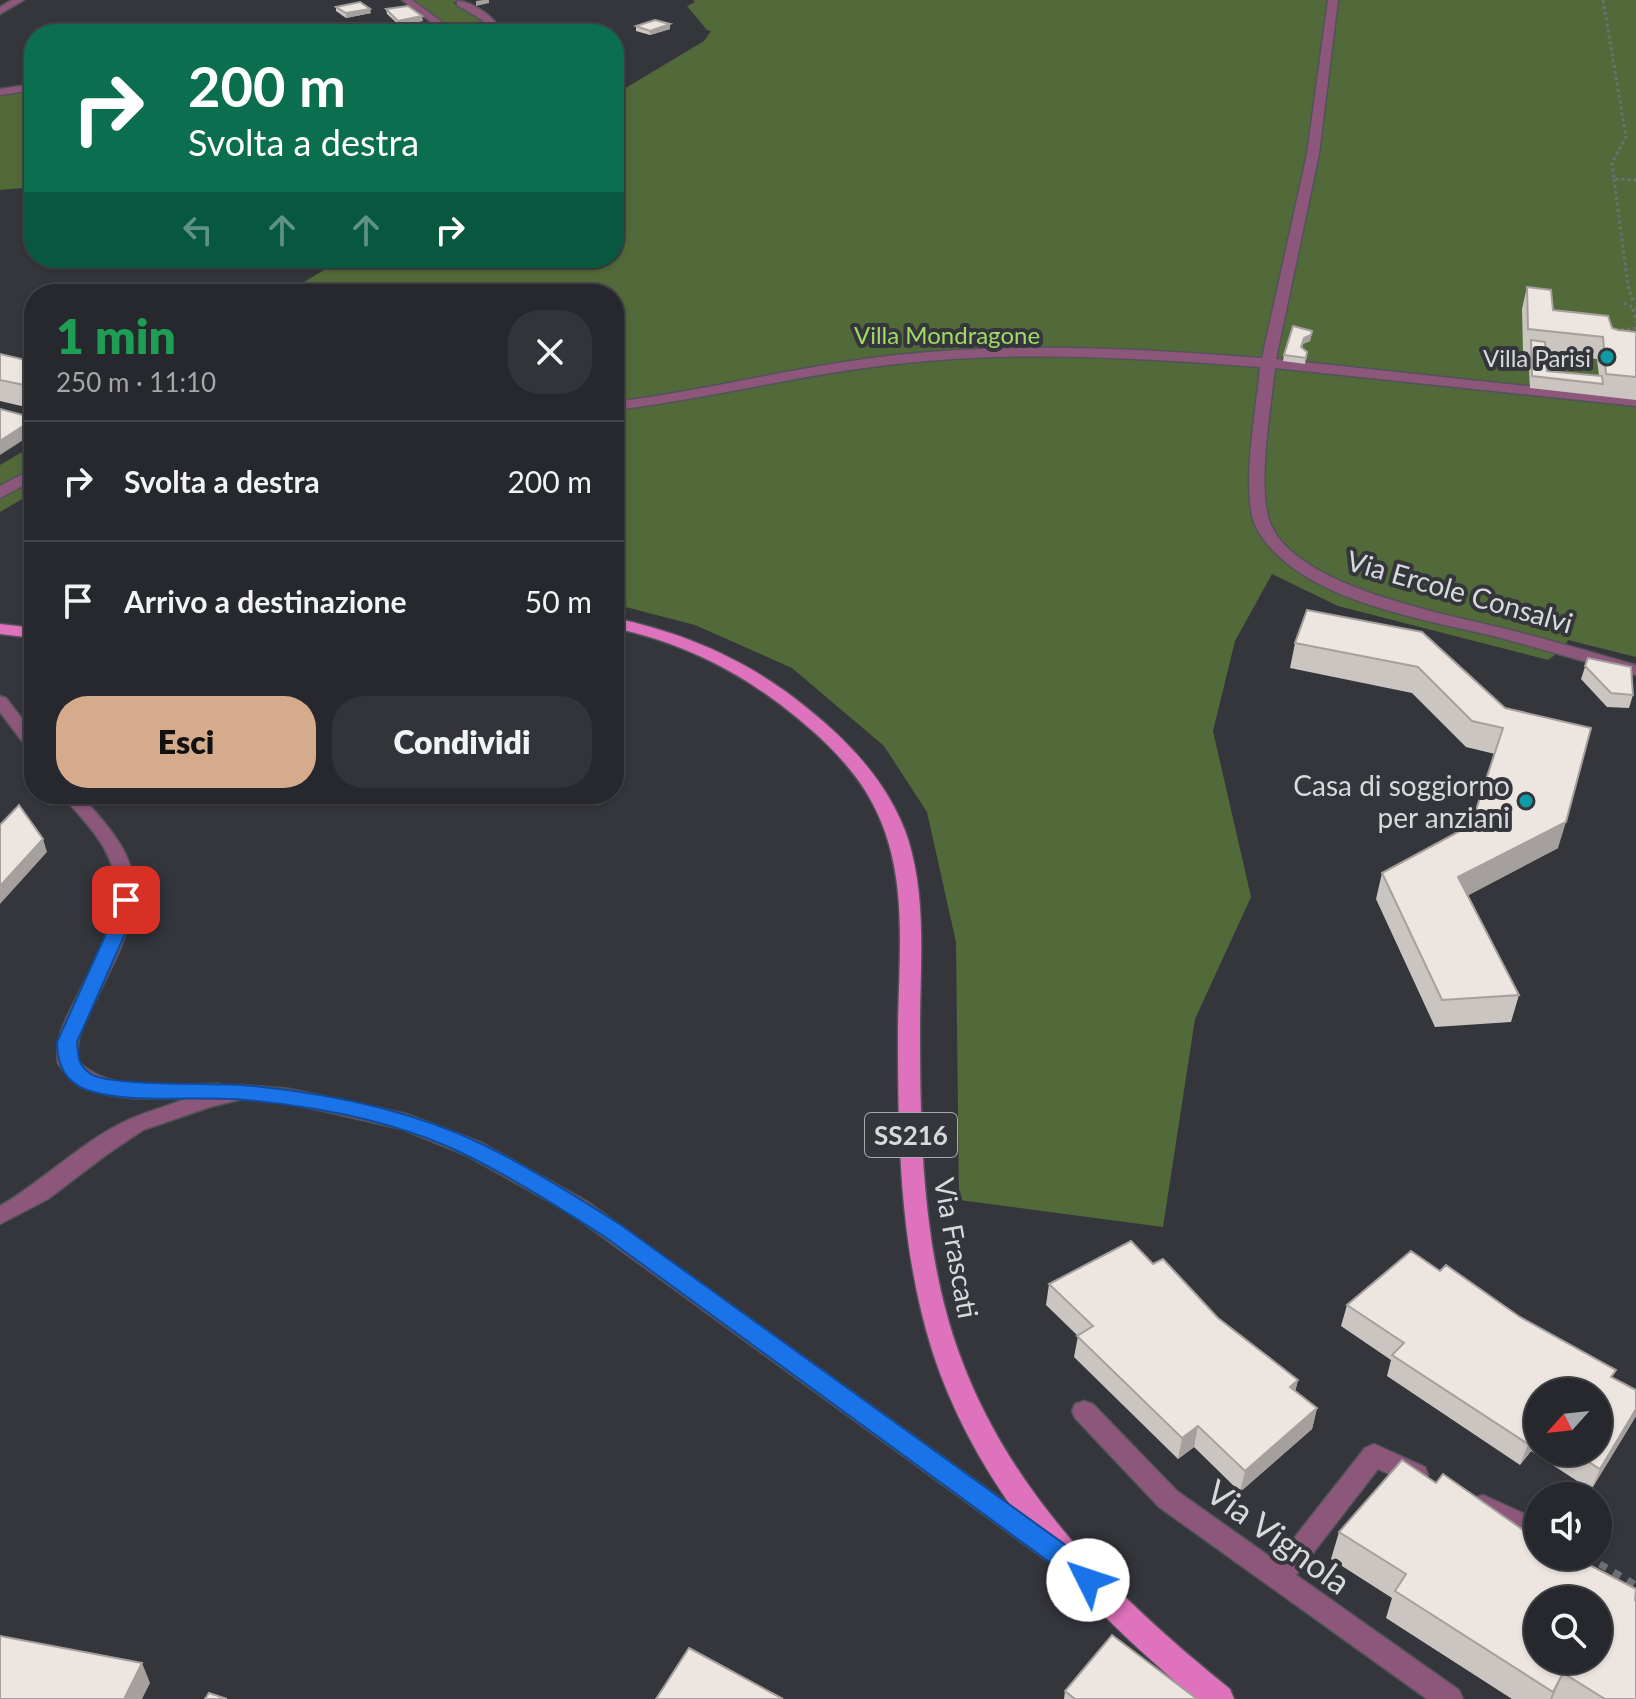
<!DOCTYPE html>
<html lang="it">
<head>
<meta charset="utf-8">
<style>
	:root { --surface:#27282d; --page:#333439; --text:#f1f3f6; --muted:#a4a6aa; --line:#434449; --accent:#d6ab8b }
	body { margin:0; font-family:Lato,sans-serif; background:var(--page); color:var(--text); height:100vh; display:flex; flex-direction:column; font-size:30px; white-space:nowrap }
	* { box-sizing:border-box; margin:0 }
	p { font-size:26px; color:var(--muted) }
	.icon { flex:none; width:44px; height:44px; fill:none; stroke:currentColor; stroke-width:2; stroke-linecap:round; stroke-linejoin:round }
	.map { position:relative; flex:1; overflow:hidden }
	.side { position:absolute; left:24px; top:284px; width:600px; height:520px; display:flex; flex-direction:column; background:var(--surface); border-radius:32px; box-shadow:0 2px 6px #0004,0 0 0 2px var(--line) }
	.side>* { flex:none }
	.banner { position:absolute; left:24px; top:24px; width:600px; height:244px; border-radius:32px; box-shadow:0 2px 6px #0004,0 0 0 2px var(--line); background:#0b6e4f; color:#fff; overflow:hidden }
	.needle { width:52px; rotate:243deg }
	.tools { position:absolute; left:1524px; top:1378px; display:grid; gap:16px }
	.tools a { display:grid; place-items:center; width:88px; height:88px; border-radius:50%; background:var(--surface); box-shadow:0 2px 6px #0004,0 0 0 2px var(--line); font-size:40px }
	.pin { position:absolute; display:grid; place-items:center; width:68px; height:68px; color:#fff; margin:-34px; border-radius:16px; box-shadow:0 4px 12px #0006 }
	.me { position:absolute; width:88px; margin:-44px; rotate:311deg; stroke-linejoin:round; filter:drop-shadow(0 0 6px #0008) }
	.turn { display:flex; align-items:center; gap:28px; height:168px; padding:0 32px; font-size:36px }
	.turn .icon { width:104px; height:104px; stroke-width:2.5 }
	.turn b { display:block; font-size:56px; line-height:68px }
	.lanes { display:flex; align-items:center; height:76px; padding:0 32px; background:#0003; justify-content:center; gap:40px; direction:ltr }
	.lanes .off { opacity:.35 }
	.round { display:grid; place-items:center; flex:none; width:84px; height:84px; border-radius:32px; background:var(--page) }
	.summary { display:flex; align-items:center; justify-content:space-between; height:136px; padding:0 32px }
	h1 { font-size:48px; font-weight:800; line-height:60px; color:#1e9e55 }
	.action { display:flex; gap:16px; margin-top:auto; padding:16px 32px }
	.action a { flex:1; height:92px; border-radius:32px; background:var(--accent); color:#111; font-size:32px; font-weight:800; line-height:92px; text-align:center }
	.action a+a { background:var(--page); color:var(--text) }
	ul { padding:0; list-style:none }
	li { display:flex; align-items:center; gap:24px; height:120px; padding:0 32px; border-top:2px solid var(--line) }
	li div { flex:1 }
	li b { display:block; font-size:30px }
	li em { font-style:normal }
	.map>svg:first-child { display:block }
	.green { fill:#526a39 }
	.lines { fill:none; stroke-linecap:round; stroke-linejoin:round }
	.service-casing { stroke:#515359; stroke-width:3 }
	.minor-casing { stroke:#515359; stroke-width:3 }
	.primary-casing { stroke:#515359; stroke-width:3 }
	.path-far1 { stroke:#6d6f74; stroke-width:3; stroke-dasharray:3 3; stroke-linecap:butt }
	.path { stroke:#6d6f74; stroke-width:7; stroke-dasharray:8 8; stroke-linecap:butt }
	.service { fill:#8c577a; fill-rule:evenodd }
	.minor { fill:#8c577a; fill-rule:evenodd }
	.primary { fill:#df72bc; fill-rule:evenodd }
	.wall { fill:#cbc5c1; fill-rule:evenodd }
	.shaded-wall { fill:#a5a09d }
	.building { fill:#ece5e0; stroke:#a5a09d; stroke-width:2; fill-rule:evenodd }
	.route { fill:#1a73e8; stroke:#114b97; stroke-width:2 }
	.culture-dot { fill:#0f9aa8; stroke:#34363c; stroke-width:3 }
	.labels { text-anchor:middle; dominant-baseline:central; stroke-width:8; stroke-linejoin:round; paint-order:stroke }
	.far-park-label { font-size:24px; fill:#a1d964; stroke:#34363c }
	.far-poi-label { font-size:24px; fill:#d7d9dc; stroke:#34363c; text-anchor:end }
	.shield { fill:#34363c; stroke:#a6a8ac; stroke-width:2 }
	.shield-label { font-size:26px; font-weight:bold; fill:#d7d9dc }
	.street-label { font-size:28px; fill:#d7d9dc; stroke:#34363c }
	.poi-label { font-size:28px; fill:#d7d9dc; stroke:#34363c; text-anchor:end }
	.near-street-label { font-size:34px; fill:#d7d9dc; stroke:#34363c }
</style>
</head>
<body>
<div class="map">
<svg width="1636" height="1699" viewBox="0 0 1636 1699">
	<rect width="100%" height="100%" fill="#34363c"/>
	<g class="green">
		<polygon points="410,0 466,0 453,3 485,22 454,30"/>
		<polygon points="693,0 1636,0 1636,657 1568,640 1563,649 1548,660 1338,606 1272,574 1235,641 1213,731 1251,897 1195,1019 1163,1227 959,1200 956,942 927,812 884,746 792,668 695,625 614,604 614,294 284,294 344,258 614,258 614,95 704,41 711,31 707,30 687,6 695,2"/>
		<polygon points="34,91 34,187 0,190 0,96"/>
		<polygon points="34,445 34,492 0,512 0,465"/>
	</g>
	<g class="lines">
		<defs>
			<g id="service">
				<polygon points="402,0 412,0 457,33 447,34"/>
				<polygon points="0,696 6,698 34,734 34,750 28,749 0,712"/>
				<path d="M 62,794 L 80,794 C 96,813 114,831 125,853 C 150,905 116,956 94,1003 C 84,1021 75,1039 78,1061 C 110,1095 176,1083 219,1084 L 227,1088 L 242,1085 L 289,1089 L 406,1114 L 482,1143 L 586,1201 L 1063,1543 L 1067,1551 L 1063,1559 L 1054,1562 L 1045,1559 L 570,1213 L 466,1155 L 402,1129 L 289,1103 L 242,1099 L 210,1107 L 143,1130 L 106,1155 L 48,1199 L 0,1224 L 0,1206 C 45,1180 83,1140 130,1119 C 149,1111 170,1105 189,1098 C 148,1099 83,1104 58,1063 C 55,1039 65,1020 76,999 C 99,952 134,899 104,848 C 93,828 75,812 62,794 Z"/>
				<polygon points="1084,1401 1093,1404 1177,1491 1276,1561 1365,1448 1374,1444 1425,1467 1428,1475 1425,1483 1416,1486 1378,1469 1296,1575 1459,1690 1463,1699 1427,1699 1159,1507 1075,1418 1072,1411 1075,1404"/>
				<polygon points="1483,1495 1538,1520 1538,1543 1474,1514 1470,1506 1474,1498"/>
			</g>
			<g id="minor">
				<polygon points="12,0 24,0 0,14 0,7"/>
				<path d="M 1328,0 L 1338,0 L 1319,154 L 1276,359 L 1636,398 L 1636,406 L 1275,368 C 1271,408 1256,491 1271,525 C 1299,588 1446,614 1506,629 C 1550,640 1593,653 1636,665 L 1636,675 C 1591,664 1546,650 1501,638 C 1427,619 1298,602 1257,529 C 1239,498 1257,405 1260,367 C 1140,358 1017,350 896,364 C 801,374 709,399 614,410 L 614,402 C 709,390 802,365 897,355 C 1017,342 1141,349 1262,358 L 1307,154 Z"/>
				<path d="M 457,1 C 469,1 487,12 495,22 L 458,34 L 441,34 L 484,21 L 457,5 Z"/>
				<polygon points="34,84 34,90 0,95 0,89"/>
				<polygon points="34,468 34,480 0,498 0,486"/>
			</g>
			<g id="primary">
				<path d="M 614,618 C 686,633 750,661 807,708 C 851,743 890,785 908,839 C 927,900 920,964 920,1027 C 920,1134 922,1251 959,1353 C 1010,1494 1116,1597 1230,1689 L 1234,1699 L 1196,1699 C 1083,1605 978,1493 932,1350 C 900,1249 898,1139 898,1035 C 898,962 909,887 880,819 C 860,771 821,736 781,705 C 731,667 676,641 614,628 Z"/>
				<polygon points="0,624 34,628 34,638 0,634"/>
			</g>
		</defs>
		<use href="#service" class="service-casing"/>
		<use href="#minor" class="minor-casing"/>
		<use href="#primary" class="primary-casing"/>
		<g class="path-far1">
			<polyline points="1603,0 1626,137 1612,163 1614,179 1636,180"/>
			<polyline points="1614,179 1628,286 1633,301"/>
			<polyline points="1624,303 1636,309"/>
			<polyline points="1633,309 1636,323"/>
			<polyline points="1609,331 1636,328"/>
		</g>
		<polyline class="path" points="1586,1556 1636,1585"/>
		<use href="#service" class="service"/>
		<use href="#minor" class="minor"/>
		<use href="#primary" class="primary"/>
	</g>
	<g class="wall">
		<polygon points="336,7 371,13 346,18 336,11"/>
		<polygon points="386,9 423,21 399,25 387,14"/>
		<polygon points="670,24 670,29 650,35 636,31 636,26"/>
		<path d="M 1527,287 L 1553,310 L 1618,330 L 1636,332 L 1636,400 L 1530,388 L 1528,352 L 1523,351 L 1522,309 ZM 1546,353 L 1597,359 L 1599,376 L 1547,371 Z"/>
		<polygon points="1312,331 1310,341 1303,344 1302,348 1307,352 1305,364 1283,361 1284,355"/>
		<polygon points="0,354 34,362 34,409 0,401"/>
		<polygon points="1307,610 1505,708 1558,848 1468,895 1519,995 1511,1022 1435,1027 1376,899 1382,873 1471,825 1495,754 1466,747 1412,693 1290,668 1295,643"/>
		<polygon points="1588,658 1633,695 1629,708 1607,707 1581,679"/>
		<polygon points="1153,1264 1218,1318 1298,1380 1295,1391 1317,1408 1312,1429 1240,1492 1194,1447 1178,1459 1074,1357 1078,1336 1046,1305 1049,1284"/>
		<path d="M 1440,1271 L 1520,1317 L 1613,1378 L 1636,1416 L 1591,1490 L 1531,1451 L 1520,1465 L 1387,1376 L 1391,1360 L 1341,1326 L 1347,1305 ZM 1538,1392 L 1598,1452 L 1538,1452 Z"/>
		<polygon points="1436,1483 1529,1534 1635,1600 1636,1699 1512,1699 1386,1618 1392,1598 1331,1559 1339,1532"/>
		<polygon points="1065,1691 1197,1699 1064,1699"/>
	</g>
	<g class="shaded-wall">
		<polygon points="483,0 489,0 489,3 476,6 476,1"/>
		<polygon points="370,9 371,13 346,18 346,13"/>
		<polygon points="422,16 423,21 399,25 398,21"/>
		<polygon points="670,24 670,29 650,35 650,31"/>
		<polygon points="1311,335 1310,341 1303,344 1300,353 1304,338"/>
		<polygon points="34,419 34,433 0,455 0,441"/>
		<polygon points="1566,822 1558,848 1452,904 1458,877"/>
		<polygon points="43,839 47,852 0,904 0,886"/>
		<polygon points="1298,1380 1293,1401 1290,1387"/>
		<polygon points="1317,1408 1312,1429 1240,1492 1245,1471"/>
		<polygon points="1636,1409 1636,1416 1591,1490 1600,1469"/>
		<polygon points="1198,1426 1194,1447 1178,1459 1182,1438"/>
		<polygon points="1538,1431 1531,1451 1520,1465 1528,1444"/>
		<polygon points="142,1663 150,1683 142,1699 124,1699"/>
		<polygon points="1563,1673 1552,1699 1550,1699 1553,1692"/>
	</g>
	<g class="building">
		<polygon points="360,2 370,9 346,13 336,7"/>
		<polygon points="408,6 422,16 398,21 386,9"/>
		<polygon points="655,20 670,24 650,31 636,26"/>
		<polygon points="1527,287 1551,290 1553,310 1608,316 1612,328 1618,330 1636,332 1636,377 1606,374 1603,337 1528,329"/>
		<polygon points="1293,326 1312,331 1311,335 1304,338 1301,347 1307,352 1306,358 1284,355"/>
		<polygon points="1531,340 1545,342 1547,371 1602,376 1603,384 1532,376"/>
		<polygon points="0,354 34,362 34,387 0,380"/>
		<polygon points="0,409 34,418 34,419 0,441"/>
		<polygon points="1307,610 1422,632 1505,708 1591,728 1566,822 1458,877 1519,995 1442,1000 1382,873 1471,825 1503,728 1472,721 1418,667 1295,643"/>
		<polygon points="1588,658 1631,667 1633,695 1611,693 1585,666"/>
		<polygon points="19,805 43,839 0,886 0,825"/>
		<polygon points="1131,1241 1153,1264 1163,1259 1218,1318 1298,1380 1290,1387 1317,1408 1245,1471 1198,1426 1182,1438 1077,1336 1093,1326 1049,1284"/>
		<polygon points="1411,1251 1440,1271 1446,1265 1520,1317 1616,1370 1611,1377 1636,1390 1636,1409 1600,1469 1573,1452 1598,1452 1598,1392 1538,1392 1538,1431 1528,1444 1392,1355 1404,1343 1347,1305"/>
		<path d="M 1402,1460 L 1436,1483 L 1443,1474 L 1529,1534 L 1538,1538 L 1538,1556 L 1572,1556 L 1636,1589 L 1635,1600 L 1636,1601 L 1636,1699 L 1605,1699 L 1563,1673 L 1553,1692 L 1395,1591 L 1406,1574 L 1339,1532 ZM 1538,1600 L 1598,1600 L 1598,1660 L 1538,1660 Z"/>
		<polygon points="1112,1635 1197,1699 1075,1699 1065,1691"/>
		<polygon points="0,1636 142,1663 124,1699 0,1699"/>
		<polygon points="689,1648 783,1699 656,1699"/>
		<polygon points="209,1693 227,1699 205,1699"/>
	</g>
	<path class="route" d="M 126,894 L 135,900 L 129,925 L 77,1042 C 78,1057 78,1065 91,1074 C 110,1087 223,1082 254,1086 C 332,1094 412,1110 484,1145 C 531,1168 576,1196 621,1225 L 1085,1559 L 1101,1580 L 1097,1589 L 1088,1592 L 1079,1589 L 1067,1575 L 605,1237 C 560,1208 516,1180 468,1156 C 400,1122 321,1107 245,1100 C 198,1095 129,1105 87,1090 C 65,1082 57,1064 57,1042 L 110,925 L 117,900 Z"/>
	<g class="culture-dot">
		<circle cx="1607" cy="357" r="8"/>
		<circle cx="1526" cy="801" r="8"/>
	</g>
	<g class="labels">
		<g class="far-park-label">
			<text x="947" y="334">Villa Mondragone</text>
		</g>
		<g class="far-poi-label">
			<text x="1591" y="357">Villa Parisi</text>
		</g>
		<rect class="shield" x="865" y="1113" width="92" height="44" rx="6"/>
		<g class="shield-label">
			<text x="911" y="1135">SS216</text>
		</g>
		<g class="street-label">
			<text transform="translate(1460 591) rotate(16)">Via Ercole Consalvi</text>
			<text transform="translate(957 1248) rotate(80)">Via Frascati</text>
		</g>
		<g class="poi-label">
			<text x="1510" y="785">Casa di soggiorno<tspan x="1510" dy="32">per anziani</tspan></text>
		</g>
		<g class="near-street-label">
			<text transform="translate(1279 1536) rotate(36)">Via Vignola</text>
		</g>
	</g>
</svg>
<div class="tools">
<a><svg class="needle" viewBox="-14 -14 28 28"><path d="M0-13l5 13h-10z" fill="#e53935"/><path d="M0 13l5-13h-10z" fill="#a4a6aa"/></svg></a>
<a><svg class="icon" aria-label="sound" viewBox="0 0 24 24"><path d="M4 9h4l5-4v14l-5-4H4zM17 9q2 3 0 6"/></svg></a>
<a><svg class="icon" aria-label="search" viewBox="0 0 24 24"><circle cx="10" cy="10" r="6"/><path d="M15 15l6 6"/></svg></a>
</div>
<div class="pin" style="left:126px;top:900px;background:#d93025"><svg class="icon" aria-label="arrive" viewBox="0 0 24 24"><path d="M6 21V4h12l-3 4 3 4H6"/></svg></div>
<svg class="me" style="left:1088px;top:1580px" viewBox="-20 -20 40 40"><circle r="19" fill="#fff"/><path d="M0-13L10 11 0 6-10 11z" fill="#1a73e8"/></svg>
<div class="banner">
<div class="turn"><svg class="icon" aria-label="right" viewBox="0 0 24 24"><path d="M7 20v-9h11M14 6l5 5-5 5"/></svg><div><b>200 m</b>Svolta a destra</div></div>
<div class="lanes"><svg class="icon off" aria-label="left" viewBox="0 0 24 24"><path d="M17 20v-9H6M10 6l-5 5 5 5"/></svg><svg class="icon off" aria-label="ahead" viewBox="0 0 24 24"><path d="M12 20V5M6 11l6-6 6 6"/></svg><svg class="icon off" aria-label="ahead" viewBox="0 0 24 24"><path d="M12 20V5M6 11l6-6 6 6"/></svg><svg class="icon" aria-label="right" viewBox="0 0 24 24"><path d="M7 20v-9h11M14 6l5 5-5 5"/></svg></div>
</div>
<section class="side">
<div class="summary"><div><h1>1 min</h1><p>250 m · 11:10</p></div><a class="round"><svg class="icon" aria-label="close" viewBox="0 0 24 24"><path d="M6 6l12 12M18 6L6 18"/></svg></a></div>
<ul>
<li><svg class="icon" aria-label="right" viewBox="0 0 24 24"><path d="M7 20v-9h11M14 6l5 5-5 5"/></svg><div><b>Svolta a destra</b></div><em>200 m</em></li>
<li><svg class="icon" aria-label="arrive" viewBox="0 0 24 24"><path d="M6 21V4h12l-3 4 3 4H6"/></svg><div><b>Arrivo a destinazione</b></div><em>50 m</em></li>
</ul>
<div class="action"><a>Esci</a><a>Condividi</a></div>
</section>
</div>
</body>
</html>
